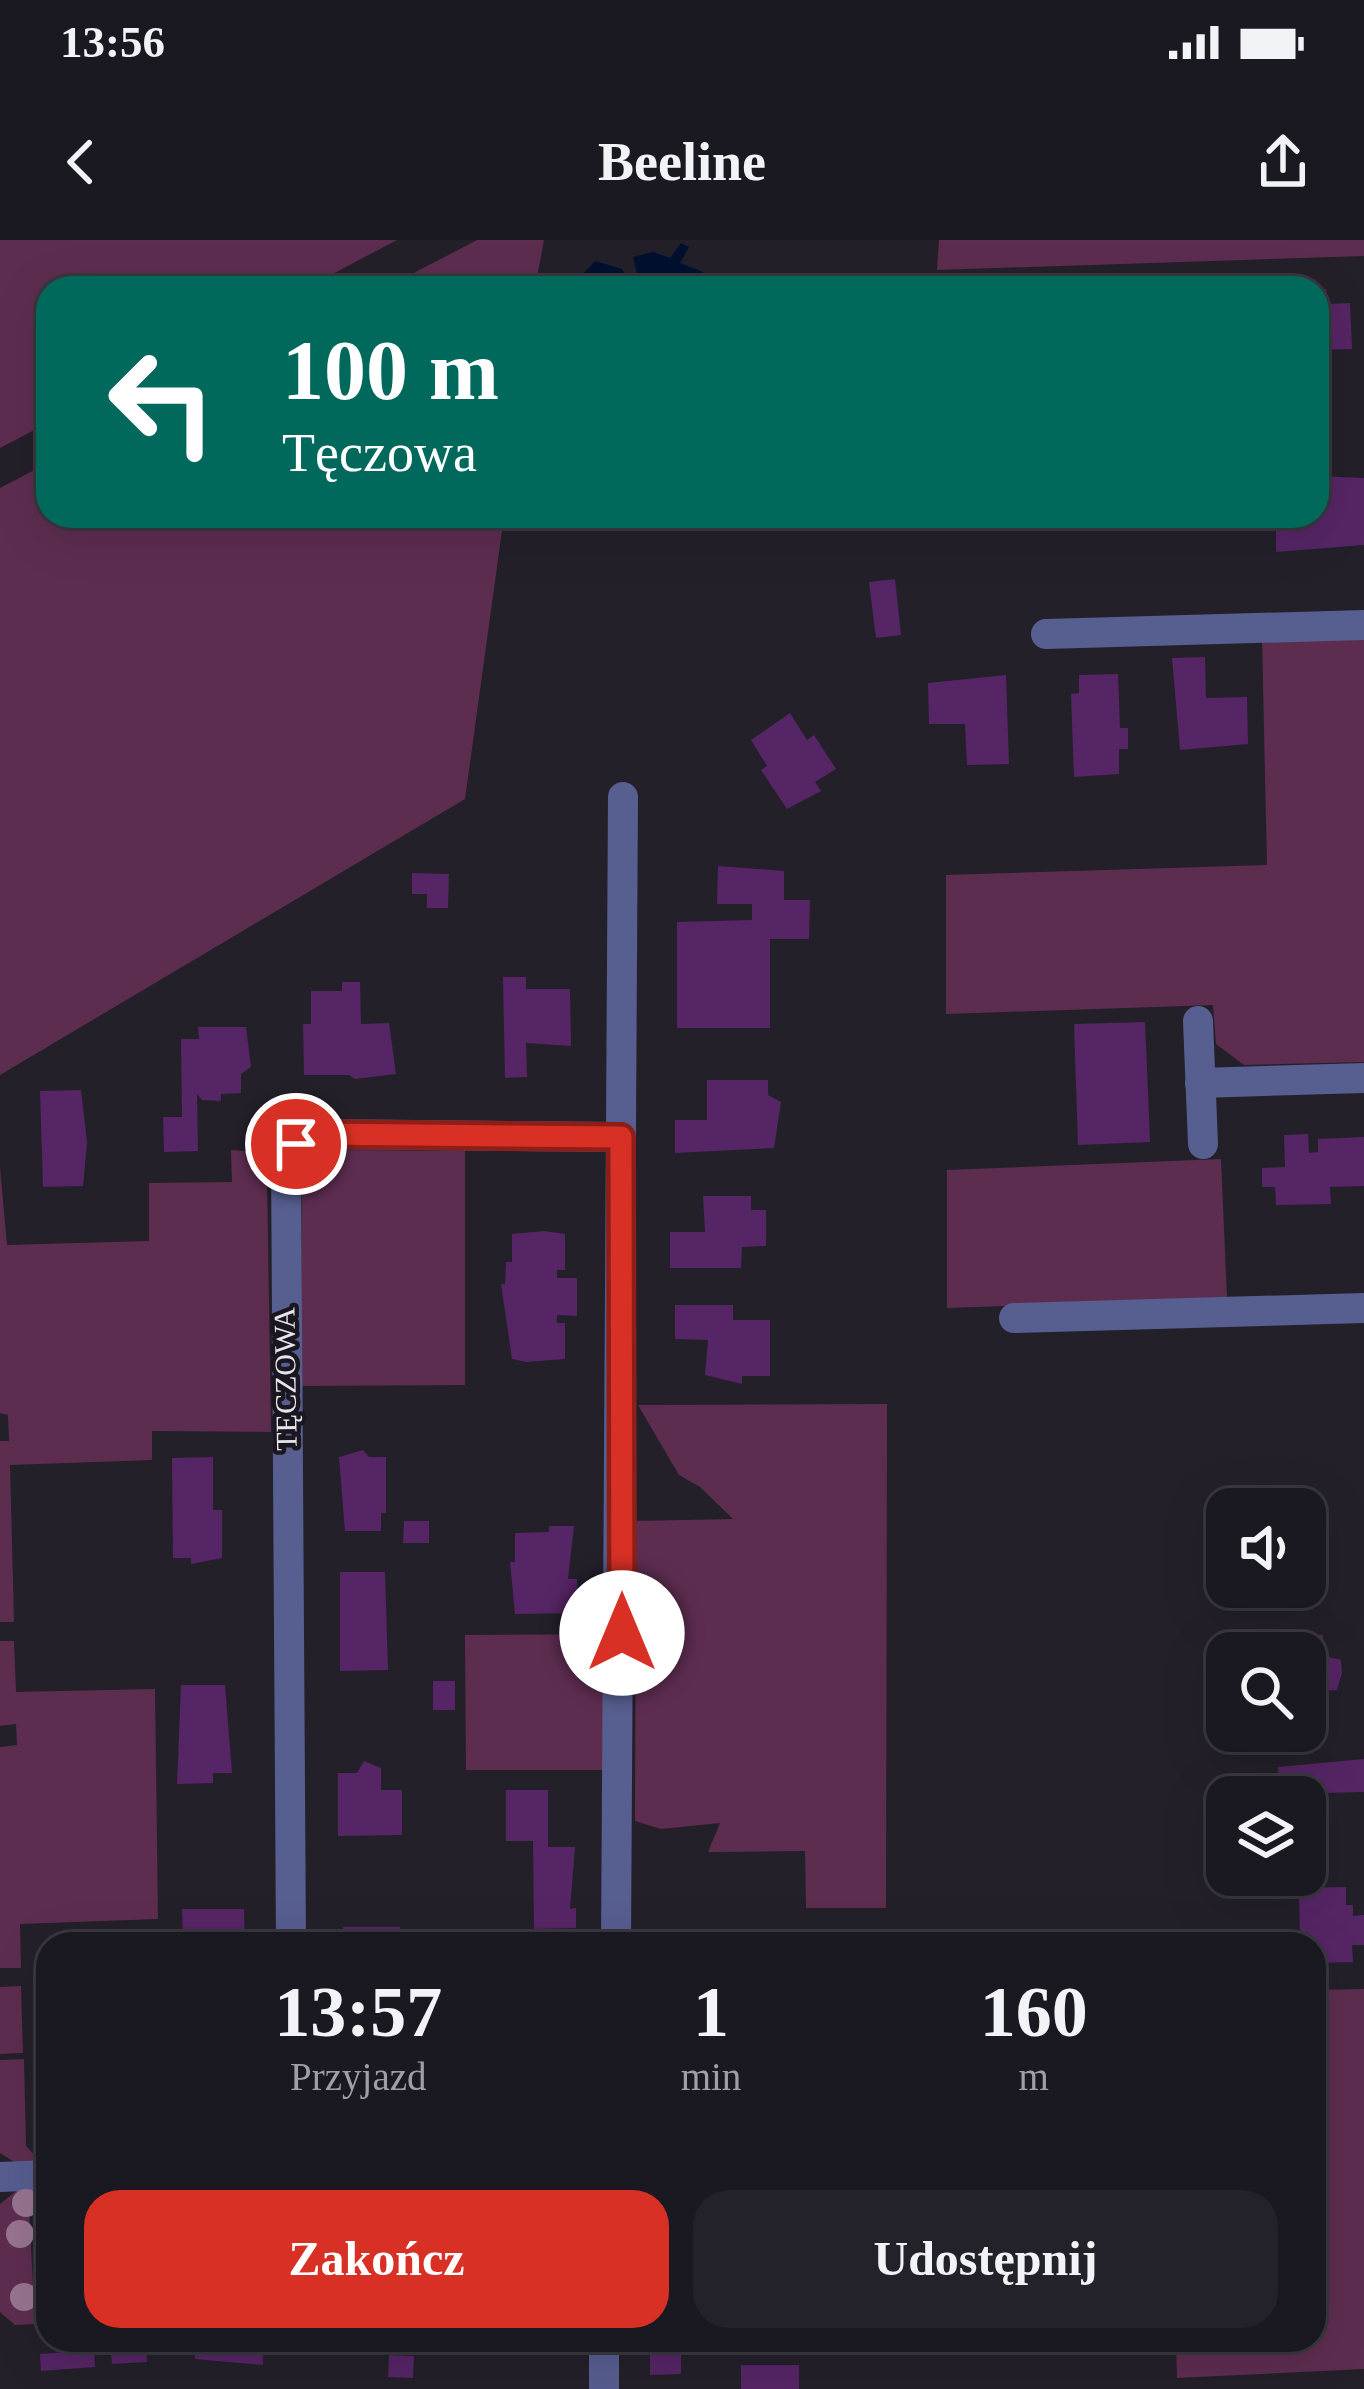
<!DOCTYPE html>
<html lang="pl">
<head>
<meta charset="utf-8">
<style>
	:root { --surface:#1a1820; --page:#232129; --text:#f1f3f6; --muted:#9fa0a5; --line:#38373e; --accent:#d93025 }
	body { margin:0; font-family:"Times New Roman",serif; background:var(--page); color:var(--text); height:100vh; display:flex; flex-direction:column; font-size:45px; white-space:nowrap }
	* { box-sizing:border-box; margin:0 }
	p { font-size:39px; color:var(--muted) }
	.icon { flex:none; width:66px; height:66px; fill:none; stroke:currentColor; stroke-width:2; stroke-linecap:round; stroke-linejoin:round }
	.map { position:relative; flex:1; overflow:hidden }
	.side { position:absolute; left:36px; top:1692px; width:1290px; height:420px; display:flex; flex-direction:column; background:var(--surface); border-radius:36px; box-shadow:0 12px 48px #0002,0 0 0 3px var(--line) }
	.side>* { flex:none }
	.top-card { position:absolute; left:36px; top:36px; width:1293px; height:252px; border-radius:36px; box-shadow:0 12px 48px #0002,0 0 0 3px var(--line); background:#00695c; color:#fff; overflow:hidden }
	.fabs { position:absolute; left:1206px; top:1248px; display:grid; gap:24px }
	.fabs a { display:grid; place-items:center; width:120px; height:120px; border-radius:24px; background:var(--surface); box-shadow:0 12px 48px #0002,0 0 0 3px var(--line); font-size:60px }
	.pin { position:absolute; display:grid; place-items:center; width:102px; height:102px; color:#fff; margin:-51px; border:6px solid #fff; border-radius:50%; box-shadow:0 3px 12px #0007 }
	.me { position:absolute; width:132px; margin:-66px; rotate:0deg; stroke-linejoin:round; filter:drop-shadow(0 0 9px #0008) }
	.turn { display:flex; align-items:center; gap:42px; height:252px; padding:0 48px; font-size:54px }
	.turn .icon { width:156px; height:156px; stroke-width:2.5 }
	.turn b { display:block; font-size:84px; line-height:102px }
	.eta { display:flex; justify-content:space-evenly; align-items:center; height:204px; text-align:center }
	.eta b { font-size:72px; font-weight:700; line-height:84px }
	.cta { display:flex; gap:24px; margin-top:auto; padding:24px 48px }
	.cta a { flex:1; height:138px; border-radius:36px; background:var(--accent); color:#fff; font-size:48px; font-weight:700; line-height:138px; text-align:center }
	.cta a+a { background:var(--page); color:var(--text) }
	.status { display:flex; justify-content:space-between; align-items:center; height:84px; padding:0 60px; background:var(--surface); direction:ltr }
	.status svg { height:33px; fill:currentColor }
	header { display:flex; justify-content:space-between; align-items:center; height:156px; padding:0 48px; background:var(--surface); font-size:54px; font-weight:700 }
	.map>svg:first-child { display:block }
	.green { fill:#5d2d50 }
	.water { fill:#00102f }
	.building { fill:#562565 }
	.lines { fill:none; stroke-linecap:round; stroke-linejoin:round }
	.minor { stroke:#575e90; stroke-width:30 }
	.tree { fill:#987591 }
	.route-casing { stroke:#8d1f18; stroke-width:30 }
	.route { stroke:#d93025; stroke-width:21 }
	.labels { text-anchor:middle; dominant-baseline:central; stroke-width:9; stroke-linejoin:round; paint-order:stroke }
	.street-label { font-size:30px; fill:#e7e5ec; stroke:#1a1720 }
</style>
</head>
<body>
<div class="status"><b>13:56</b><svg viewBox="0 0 49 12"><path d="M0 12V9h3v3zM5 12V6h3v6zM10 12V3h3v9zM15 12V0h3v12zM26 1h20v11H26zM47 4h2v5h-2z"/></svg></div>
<header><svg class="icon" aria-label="back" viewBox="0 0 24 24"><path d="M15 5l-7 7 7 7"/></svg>Beeline<svg class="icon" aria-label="share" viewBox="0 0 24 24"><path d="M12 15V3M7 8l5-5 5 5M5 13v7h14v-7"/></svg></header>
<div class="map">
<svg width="1364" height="2149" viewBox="0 0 1364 2149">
	<rect width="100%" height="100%" fill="#23202a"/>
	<g class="green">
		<polygon points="0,0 397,0 306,48 48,48 48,183 0,208"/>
		<polygon points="477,0 544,0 535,48 385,48"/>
		<polygon points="939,0 1364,0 1364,16 937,30"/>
		<polygon points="48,223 48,276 504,276 465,559 0,835 0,248"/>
		<polygon points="1364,397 1364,822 1244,825 1216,804 1213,765 946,774 946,635 1267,625 1262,399"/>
		<polygon points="231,910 256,912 267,938 271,1192 152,1191 152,1220 10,1225 14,1382 0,1382 0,1201 9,1201 8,1175 0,1173 0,927 7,1005 149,1001 149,943 232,942"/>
		<polygon points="336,910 465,911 465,1145 302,1146 302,948 314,925"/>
		<polygon points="1221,919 1227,1058 947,1068 947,930"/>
		<polygon points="887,1164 886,1668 806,1668 805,1611 708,1612 720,1583 661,1589 635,1581 636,1281 733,1279 700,1247 679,1235 638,1165"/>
		<polygon points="607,1394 607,1530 466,1530 465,1395"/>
		<polygon points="0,1401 14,1401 16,1452 155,1449 158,1679 20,1684 21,1728 0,1728 0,1507 17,1505 16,1484 0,1486"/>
		<polygon points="21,1746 23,1813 0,1814 0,1747"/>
		<polygon points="1364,1749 1364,2129 1177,2138 1176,2100 1314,2100 1314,1750"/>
		<polygon points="24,1819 26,1906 42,1923 21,1926 0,1913 0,1820"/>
		<polygon points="48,1945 48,1953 29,1969 35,2084 15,2085 0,2072 0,1964 21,1947"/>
	</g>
	<polygon class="water" points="681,3 689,7 680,23 703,32 708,48 570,48 595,21 622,29 630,43 638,38 633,17 653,12 670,18"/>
	<g class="building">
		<polygon points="1317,49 1326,49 1327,64 1350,63 1352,109 1317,110"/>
		<polygon points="1317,236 1364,238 1364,305 1276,312 1276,276 1317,276"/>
		<polygon points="916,276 979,276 980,286 916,288"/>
		<polygon points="895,339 901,395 876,398 869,342"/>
		<polygon points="1205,417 1206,458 1247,457 1248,504 1180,510 1172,418"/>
		<polygon points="1118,434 1120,488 1128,488 1128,509 1119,509 1119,534 1074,537 1071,454 1079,453 1079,435"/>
		<polygon points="1006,435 1009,524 967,525 965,484 929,484 928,443"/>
		<polygon points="790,473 807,500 814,495 836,529 815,542 821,551 787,569 761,530 767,526 751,500"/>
		<polygon points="718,626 784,631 784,660 810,660 809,699 770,699 770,788 677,788 677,682 752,680 752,664 717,664"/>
		<polygon points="412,633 449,634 448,668 427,668 427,654 412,654"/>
		<polygon points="503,737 526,737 526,749 570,749 571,806 526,803 527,837 505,838"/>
		<polygon points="342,742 360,742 361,784 389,783 396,834 355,839 349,835 304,835 303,784 311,784 311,751 342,751"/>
		<polygon points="1145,782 1150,902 1078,905 1074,784"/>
		<polygon points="198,787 246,787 251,827 241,834 241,853 221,854 221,861 202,860 197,854 198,911 164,912 163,877 182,877 181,799 199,799"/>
		<polygon points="707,840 768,840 768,855 781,862 774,908 675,913 675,880 707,880"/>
		<polygon points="81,850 87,902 83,946 43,947 40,851"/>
		<polygon points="1308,894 1309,913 1318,912 1318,899 1364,897 1364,946 1330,947 1331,964 1276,965 1275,947 1262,947 1262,928 1285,927 1284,895"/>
		<polygon points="703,956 751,956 751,970 766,970 766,1006 742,1007 741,1028 670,1028 670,992 705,992"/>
		<polygon points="544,991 565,994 565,1030 557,1030 557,1038 577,1038 577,1076 557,1075 557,1083 565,1083 565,1119 526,1122 512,1119 501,1044 505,1044 506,1022 512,1022 512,994"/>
		<polygon points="675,1065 733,1065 733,1080 770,1080 770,1136 742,1136 742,1144 705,1135 708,1100 675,1099"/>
		<polygon points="363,1210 369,1217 386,1217 386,1273 381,1273 381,1291 345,1291 339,1217"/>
		<polygon points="213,1217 213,1270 222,1270 222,1318 191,1324 191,1318 173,1318 172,1218"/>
		<polygon points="404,1281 429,1281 429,1303 403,1303"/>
		<polygon points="549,1286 574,1286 568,1339 577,1339 578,1373 515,1374 510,1322 515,1322 515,1293 549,1292"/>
		<polygon points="340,1332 385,1332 388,1430 340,1431"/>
		<polygon points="1323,1395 1324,1416 1341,1420 1342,1433 1337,1450 1315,1451 1316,1468 1305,1468 1305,1413 1278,1413 1277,1396"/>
		<rect x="433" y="1441" width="22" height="29"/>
		<polygon points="181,1445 225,1445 232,1533 213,1533 213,1543 177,1544"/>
		<polygon points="1364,1519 1364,1552 1326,1553 1327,1604 1305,1604 1305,1557 1279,1557 1278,1527"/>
		<polygon points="364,1521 381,1528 381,1550 402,1550 402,1595 338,1596 338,1533 357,1533"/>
		<polygon points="506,1550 548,1550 548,1607 575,1607 570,1669 576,1668 576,1688 534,1689 533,1601 506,1601"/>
		<polygon points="1346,1647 1346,1665 1353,1665 1353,1676 1364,1675 1364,1705 1352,1705 1353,1722 1316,1723 1315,1705 1300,1704 1299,1648"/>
		<polygon points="182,1669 244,1669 245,1704 183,1704"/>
		<polygon points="343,1687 400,1687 400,1704 344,1704"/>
		<polygon points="110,2100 146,2100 147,2122 112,2124"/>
		<polygon points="195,2100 262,2100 263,2125 195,2119"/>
		<polygon points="94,2110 95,2127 41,2131 40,2114"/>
		<polygon points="681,2111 681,2134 650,2135 650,2112"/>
		<polygon points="389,2115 414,2116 413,2138 388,2137"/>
		<rect x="741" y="2125" width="58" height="24"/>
	</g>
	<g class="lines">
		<g class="minor">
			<polyline points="1046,394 1364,385"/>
			<polyline points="1198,781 1203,904"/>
			<polyline points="1200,843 1364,838"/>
			<polyline points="1014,1078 1364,1068"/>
			<polyline points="291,1704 286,919 301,900 319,894 621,897"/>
			<polyline points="616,1704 623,557"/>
			<polyline points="0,1937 48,1935"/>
			<polyline points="604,2149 604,2100"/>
		</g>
	</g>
	<g class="tree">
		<circle cx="26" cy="1963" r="14"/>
		<circle cx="20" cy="1994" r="14"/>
		<circle cx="24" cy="2057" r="14"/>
	</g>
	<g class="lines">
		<defs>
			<polyline id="route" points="296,904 319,894 621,897 622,1393"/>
		</defs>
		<use href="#route" class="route-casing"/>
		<use href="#route" class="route"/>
	</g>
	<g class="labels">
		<g class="street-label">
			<text transform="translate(285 1139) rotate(-91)">TĘCZOWA</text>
		</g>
	</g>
</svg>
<div class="fabs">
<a><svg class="icon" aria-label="sound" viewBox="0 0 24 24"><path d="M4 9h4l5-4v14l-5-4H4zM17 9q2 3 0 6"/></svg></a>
<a><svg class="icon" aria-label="search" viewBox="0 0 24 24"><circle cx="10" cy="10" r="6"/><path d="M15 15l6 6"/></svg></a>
<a><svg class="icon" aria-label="layers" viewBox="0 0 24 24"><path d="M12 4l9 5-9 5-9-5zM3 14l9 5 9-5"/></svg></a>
</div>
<div class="pin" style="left:296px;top:904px;background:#d93025"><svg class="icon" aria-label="arrive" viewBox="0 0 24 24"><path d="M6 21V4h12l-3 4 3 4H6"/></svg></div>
<svg class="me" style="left:622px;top:1393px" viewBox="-20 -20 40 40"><circle r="19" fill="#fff"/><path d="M0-13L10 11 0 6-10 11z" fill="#d93025"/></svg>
<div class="top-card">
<div class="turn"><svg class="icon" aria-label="left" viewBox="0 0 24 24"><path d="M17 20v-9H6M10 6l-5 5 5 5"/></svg><div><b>100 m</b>Tęczowa</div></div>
</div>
<section class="side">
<div class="eta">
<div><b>13:57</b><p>Przyjazd</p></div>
<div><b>1</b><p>min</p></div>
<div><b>160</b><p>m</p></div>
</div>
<div class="cta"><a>Zakończ</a><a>Udostępnij</a></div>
</section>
</div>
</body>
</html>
